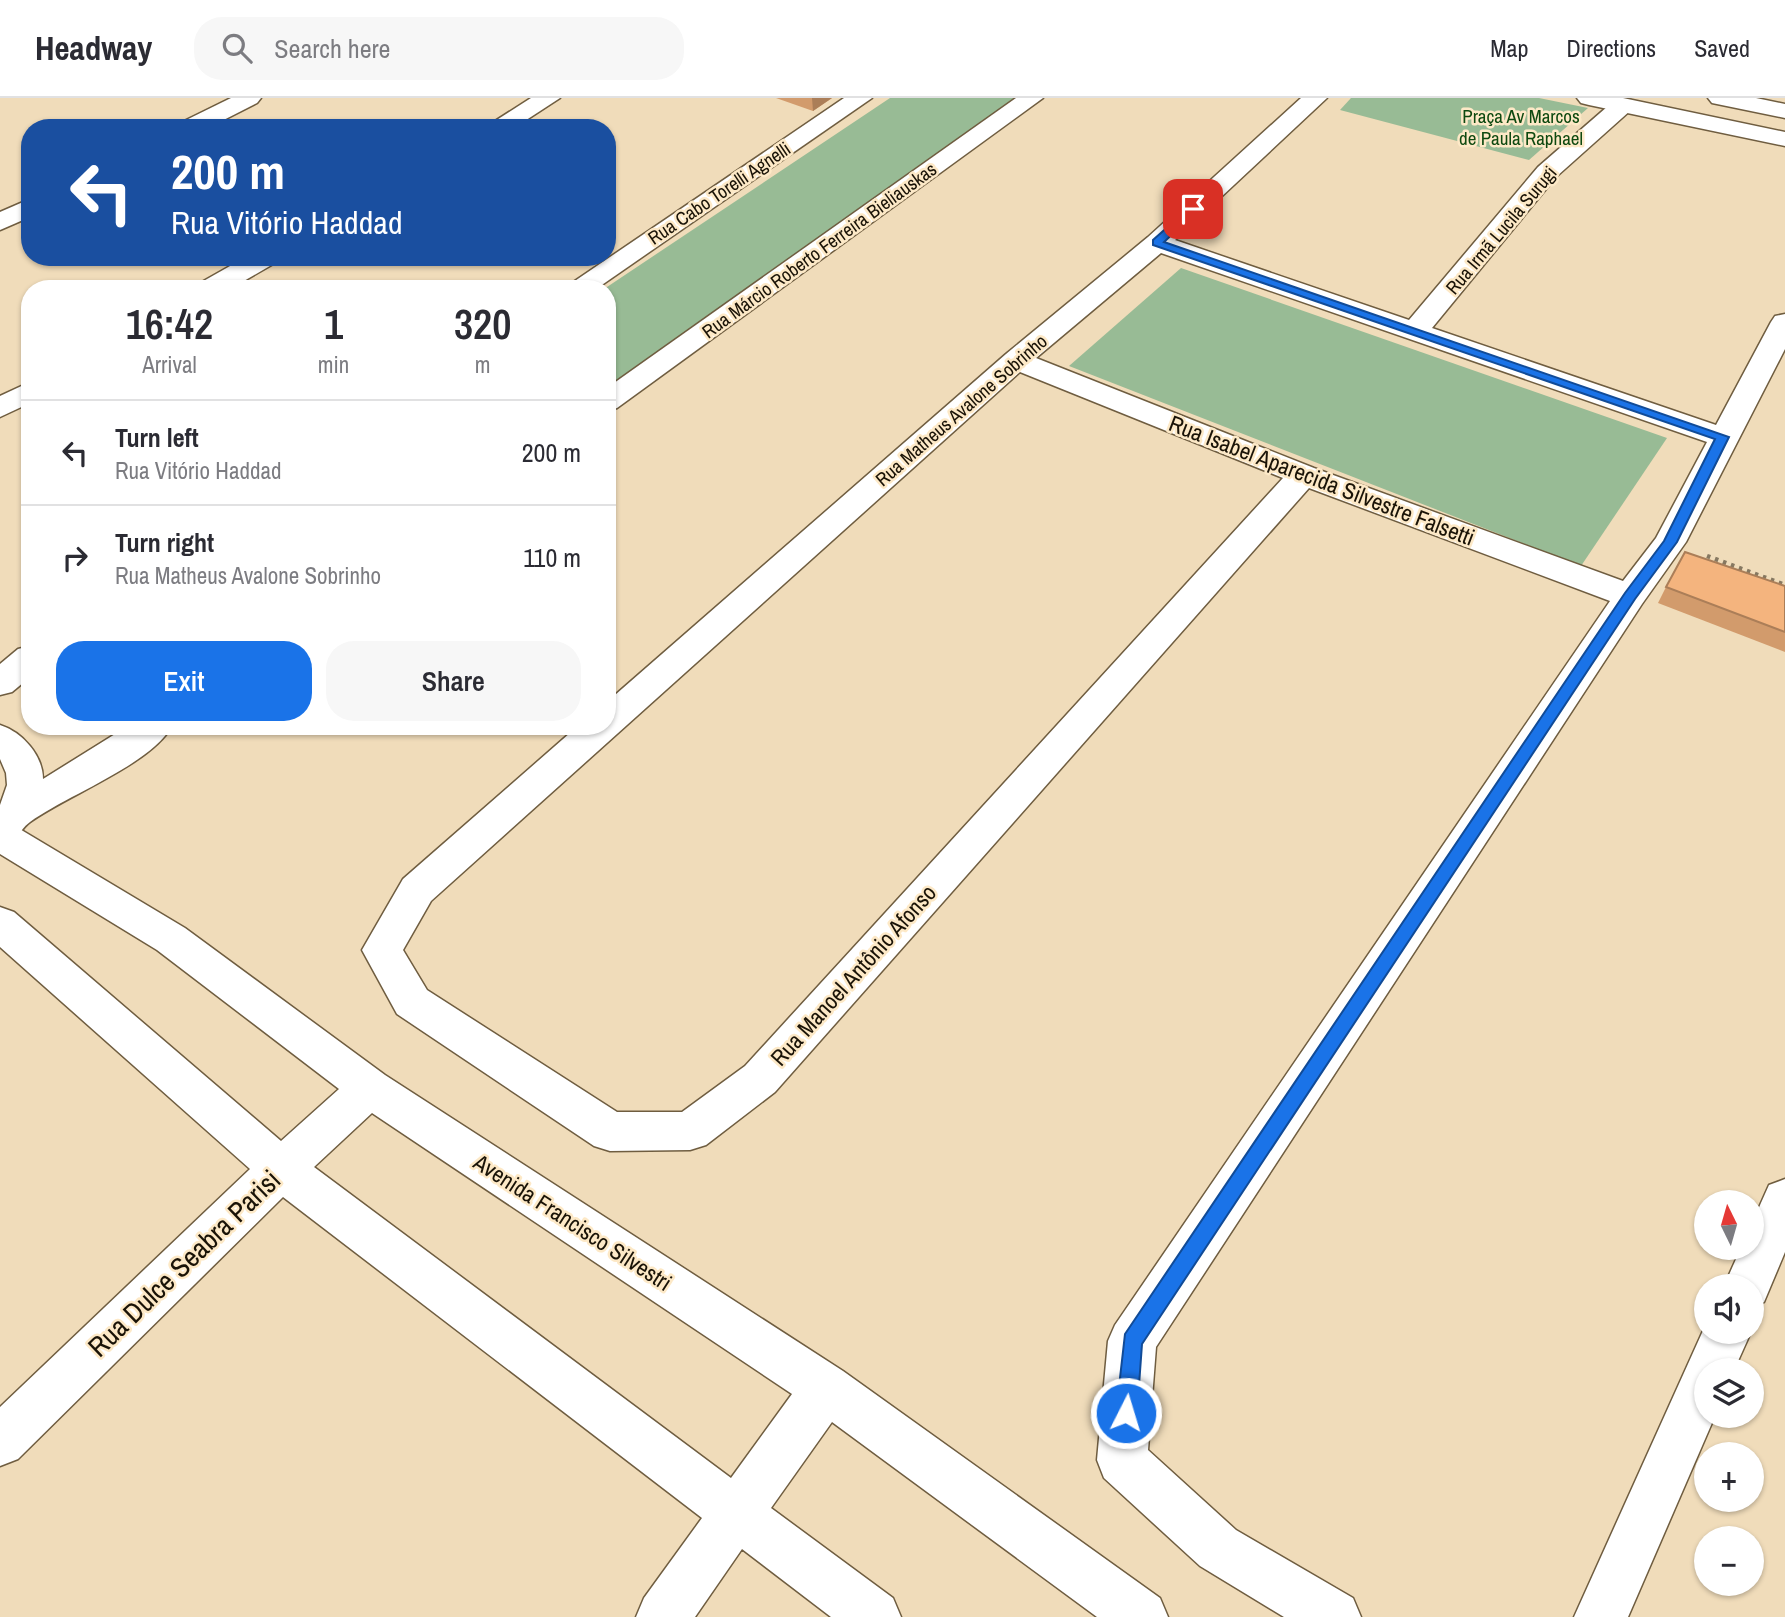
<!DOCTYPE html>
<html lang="en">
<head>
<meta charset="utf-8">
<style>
	:root { --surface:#fff; --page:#f7f7f7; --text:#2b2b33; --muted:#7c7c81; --line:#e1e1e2; --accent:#1a73e8 }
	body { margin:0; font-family:"Archivo Narrow",sans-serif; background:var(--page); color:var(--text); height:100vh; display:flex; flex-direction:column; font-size:26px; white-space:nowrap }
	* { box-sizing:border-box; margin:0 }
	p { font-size:23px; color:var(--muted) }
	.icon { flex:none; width:38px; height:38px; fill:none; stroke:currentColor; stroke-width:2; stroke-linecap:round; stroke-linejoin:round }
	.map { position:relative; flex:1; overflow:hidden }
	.details { position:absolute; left:21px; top:182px; width:595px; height:455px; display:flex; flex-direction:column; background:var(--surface); border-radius:28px; box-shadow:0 2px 5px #0004 }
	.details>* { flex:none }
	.hud { position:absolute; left:21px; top:21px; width:595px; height:147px; border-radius:28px; box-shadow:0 2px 5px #0004; background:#1a4fa0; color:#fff; overflow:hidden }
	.needle { width:46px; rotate:355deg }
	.tools { position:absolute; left:1694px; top:1092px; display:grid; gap:14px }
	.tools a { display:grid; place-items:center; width:70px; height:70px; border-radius:50%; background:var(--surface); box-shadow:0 2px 5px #0004; font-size:35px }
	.pin { position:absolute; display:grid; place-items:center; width:60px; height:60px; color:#fff; margin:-30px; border-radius:14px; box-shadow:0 4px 10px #0006 }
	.me { position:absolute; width:77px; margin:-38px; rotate:5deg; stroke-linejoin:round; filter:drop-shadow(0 0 5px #0008) }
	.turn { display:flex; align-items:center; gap:24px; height:147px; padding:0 35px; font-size:32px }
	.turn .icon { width:91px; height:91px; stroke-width:2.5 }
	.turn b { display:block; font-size:49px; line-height:60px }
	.eta { display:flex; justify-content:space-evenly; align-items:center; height:119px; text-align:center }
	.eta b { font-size:42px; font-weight:600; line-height:49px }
	.button { display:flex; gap:14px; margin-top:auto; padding:14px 35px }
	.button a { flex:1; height:80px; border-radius:28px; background:var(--accent); color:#fff; font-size:28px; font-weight:600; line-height:80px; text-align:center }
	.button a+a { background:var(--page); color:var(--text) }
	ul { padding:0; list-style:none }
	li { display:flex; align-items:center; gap:21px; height:105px; padding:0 35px; border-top:2px solid var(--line) }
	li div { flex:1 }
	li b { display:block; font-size:26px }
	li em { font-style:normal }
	header { display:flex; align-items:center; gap:42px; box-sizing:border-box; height:98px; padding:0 35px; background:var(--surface); border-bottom:2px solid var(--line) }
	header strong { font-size:33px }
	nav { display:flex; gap:38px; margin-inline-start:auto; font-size:24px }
	.search { width:490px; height:63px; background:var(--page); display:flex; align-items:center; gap:18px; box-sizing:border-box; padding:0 24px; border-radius:28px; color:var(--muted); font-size:26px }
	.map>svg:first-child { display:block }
	.green { fill:#98bb95 }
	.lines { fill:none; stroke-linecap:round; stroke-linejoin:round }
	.street-casing { stroke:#6f5d40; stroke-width:3 }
	.secondary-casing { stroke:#6f5d40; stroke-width:3 }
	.path { stroke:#867861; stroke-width:4.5; stroke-dasharray:3.5 5; stroke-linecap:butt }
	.street { fill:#fff; fill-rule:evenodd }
	.secondary { fill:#fff; fill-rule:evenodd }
	.wall { fill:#d29b6c }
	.shaded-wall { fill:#ab7e58 }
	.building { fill:#f4b47e; stroke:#ab7e58; stroke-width:2 }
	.route { fill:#1a73e8; stroke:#114b97; stroke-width:2 }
	.labels { text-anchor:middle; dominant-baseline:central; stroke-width:5; stroke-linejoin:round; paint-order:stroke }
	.far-park-label { font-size:19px; fill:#0e4910; stroke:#fde9c7 }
	.far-street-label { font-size:19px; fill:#1a1307; stroke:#fde9c7 }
	.street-label { font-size:23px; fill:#1a1307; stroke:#fde9c7 }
	.near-street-label { font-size:28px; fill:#1a1307; stroke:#fde9c7 }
</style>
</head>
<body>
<header>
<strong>Headway</strong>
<div class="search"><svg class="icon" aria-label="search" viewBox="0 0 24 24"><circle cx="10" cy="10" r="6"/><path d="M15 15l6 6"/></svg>Search here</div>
<nav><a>Map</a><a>Directions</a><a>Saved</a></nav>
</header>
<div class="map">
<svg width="1785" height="1519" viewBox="0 0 1785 1519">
	<rect width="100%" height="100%" fill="#f0dcba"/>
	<g class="green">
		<polygon points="890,0 1016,0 607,297 607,191 604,191"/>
		<polygon points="1351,0 1539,0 1588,10 1529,62 1340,12"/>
		<polygon points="1181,170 1667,340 1581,468 1069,268"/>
	</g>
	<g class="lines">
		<defs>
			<g id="street">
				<polygon points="231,0 261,0 257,5 208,30 177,30 180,25"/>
				<polygon points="531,0 560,0 514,30 484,30"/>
				<path d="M 1301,0 L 1327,0 L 1175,142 L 1409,222 L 1538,69 L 1615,2 L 1631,2 L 1635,7 L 1631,12 L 1556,79 L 1432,230 L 1716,327 L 1771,224 L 1775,218 L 1785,216 L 1785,251 L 1686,444 L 1642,506 L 1156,1249 L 1148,1352 L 1236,1432 L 1353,1500 L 1361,1519 L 1284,1519 L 1200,1468 L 1104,1380 L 1097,1362 L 1108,1243 L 1115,1227 L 1610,503 L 1309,390 L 775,994 L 706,1047 L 690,1052 L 610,1053 L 594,1048 L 397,916 L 362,852 L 403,781 L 578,628 L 607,628 L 607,604 L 1006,256 L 1148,139 ZM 1161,155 L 1707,344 L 1656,440 L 1623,483 L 1314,370 L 1036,260 ZM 1020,274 L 1283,380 L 745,968 L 682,1014 L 617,1014 L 427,892 L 403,852 L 431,803 Z"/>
				<polygon points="30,101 30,119 0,132 0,114"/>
				<polygon points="246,159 279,159 275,165 230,191 196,191 200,185"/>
				<polygon points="30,284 30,305 0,319 0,298"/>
				<path d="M 0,722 L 13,727 L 185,830 L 385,977 L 843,1273 L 1160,1500 L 1168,1519 L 1097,1519 L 832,1324 L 771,1410 L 893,1500 L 901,1519 L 831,1519 L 742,1451 L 695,1519 L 636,1519 L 644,1500 L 702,1420 L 283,1099 L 18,1361 L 0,1368 L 0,1309 L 250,1071 L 0,849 L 0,809 L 14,814 L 281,1043 L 339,991 L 157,852 L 0,756 ZM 372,1015 L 792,1296 L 731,1380 L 314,1069 Z"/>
				<polygon points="1785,1081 1785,1154 1764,1204 1752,1208 1752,1188 1724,1188 1741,1150 1752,1150 1752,1125 1769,1087"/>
				<polygon points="1706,1226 1706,1234 1751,1234 1734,1272 1706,1272 1706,1318 1715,1318 1628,1519 1574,1519"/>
			</g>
			<g id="secondary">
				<polygon points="844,0 872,0 596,191 563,191"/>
				<polygon points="1016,0 1043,0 617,310 607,313 607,290"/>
				<polygon points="1577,0 1623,0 1785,34 1785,48 1589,7 1581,5"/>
				<polygon points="1708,0 1756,0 1785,6 1785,20 1712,5"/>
				<polygon points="30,548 30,579 12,594 0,597 0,566 18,551"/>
				<path d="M 0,627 C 22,634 43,657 43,681 L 128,628 L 172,628 C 150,667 67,697 30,724 C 16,734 21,745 0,752 L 0,707 L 7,687 L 6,675 L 0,661 Z"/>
			</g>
		</defs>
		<use href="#street" class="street-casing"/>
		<use href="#secondary" class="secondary-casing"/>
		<polyline class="path" points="1707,458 1785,487"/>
		<use href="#street" class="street"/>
		<use href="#secondary" class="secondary"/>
	</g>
	<g class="wall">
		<polygon points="776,0 832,0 813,13"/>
		<polygon points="1785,488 1785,554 1658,505 1666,489"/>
	</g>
	<polygon class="shaded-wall" points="812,0 832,0 813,13"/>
	<polygon class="building" points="1685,454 1785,488 1785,534 1666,489"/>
	<polygon class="route" points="1190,109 1199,111 1164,144 1729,339 1677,444 1635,501 1142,1246 1137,1315 1134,1322 1126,1325 1119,1322 1116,1315 1125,1236 1625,495 1664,443 1715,341 1153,147 1153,142"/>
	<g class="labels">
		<g class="far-park-label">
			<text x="1521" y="18">Praça Av Marcos<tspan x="1521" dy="22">de Paula Raphael</tspan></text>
		</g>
		<g class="far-street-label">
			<text transform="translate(719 95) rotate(-34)">Rua Cabo Torelli Agnelli</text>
			<text transform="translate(1501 132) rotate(-50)">Rua Irmã Lucila Surugi</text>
			<text transform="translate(819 152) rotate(-36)">Rua Márcio Roberto Ferreira Bieliauskas</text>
			<text transform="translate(961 312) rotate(-41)">Rua Matheus Avalone Sobrinho</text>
		</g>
		<g class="street-label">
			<text transform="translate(1322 382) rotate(21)">Rua Isabel Aparecida Silvestre Falsetti</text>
			<text transform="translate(853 877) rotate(-48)">Rua Manoel Antônio Afonso</text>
			<text transform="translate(573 1124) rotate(33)">Avenida Francisco Silvestri</text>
		</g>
		<g class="near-street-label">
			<text transform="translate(184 1165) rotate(-44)">Rua Dulce Seabra Parisi</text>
		</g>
	</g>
</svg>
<div class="tools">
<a><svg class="needle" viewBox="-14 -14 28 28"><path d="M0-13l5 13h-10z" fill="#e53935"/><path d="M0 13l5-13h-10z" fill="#7c7c81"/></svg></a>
<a><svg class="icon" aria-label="sound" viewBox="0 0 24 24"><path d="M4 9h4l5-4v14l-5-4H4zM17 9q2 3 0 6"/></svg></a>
<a><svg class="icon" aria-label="layers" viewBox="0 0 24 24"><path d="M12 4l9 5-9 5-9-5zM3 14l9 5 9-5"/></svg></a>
<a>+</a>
<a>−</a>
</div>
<div class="pin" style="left:1193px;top:111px;background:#d93025"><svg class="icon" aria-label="arrive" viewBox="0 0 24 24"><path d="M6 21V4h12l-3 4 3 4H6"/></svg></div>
<svg class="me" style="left:1126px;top:1315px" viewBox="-20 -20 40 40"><circle r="17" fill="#1a73e8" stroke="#fff" stroke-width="3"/><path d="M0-11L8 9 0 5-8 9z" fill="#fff"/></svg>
<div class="hud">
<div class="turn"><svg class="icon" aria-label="left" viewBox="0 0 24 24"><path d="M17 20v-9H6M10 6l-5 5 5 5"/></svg><div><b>200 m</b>Rua Vitório Haddad</div></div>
</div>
<section class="details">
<div class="eta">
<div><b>16:42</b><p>Arrival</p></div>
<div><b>1</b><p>min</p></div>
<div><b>320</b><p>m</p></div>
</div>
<ul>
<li><svg class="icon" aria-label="left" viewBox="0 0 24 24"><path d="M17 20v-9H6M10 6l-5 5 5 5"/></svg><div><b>Turn left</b><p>Rua Vitório Haddad</p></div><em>200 m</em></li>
<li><svg class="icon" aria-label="right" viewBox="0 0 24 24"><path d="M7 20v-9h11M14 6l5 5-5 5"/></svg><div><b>Turn right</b><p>Rua Matheus Avalone Sobrinho</p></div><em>110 m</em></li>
</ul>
<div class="button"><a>Exit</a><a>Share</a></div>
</section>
</div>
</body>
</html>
